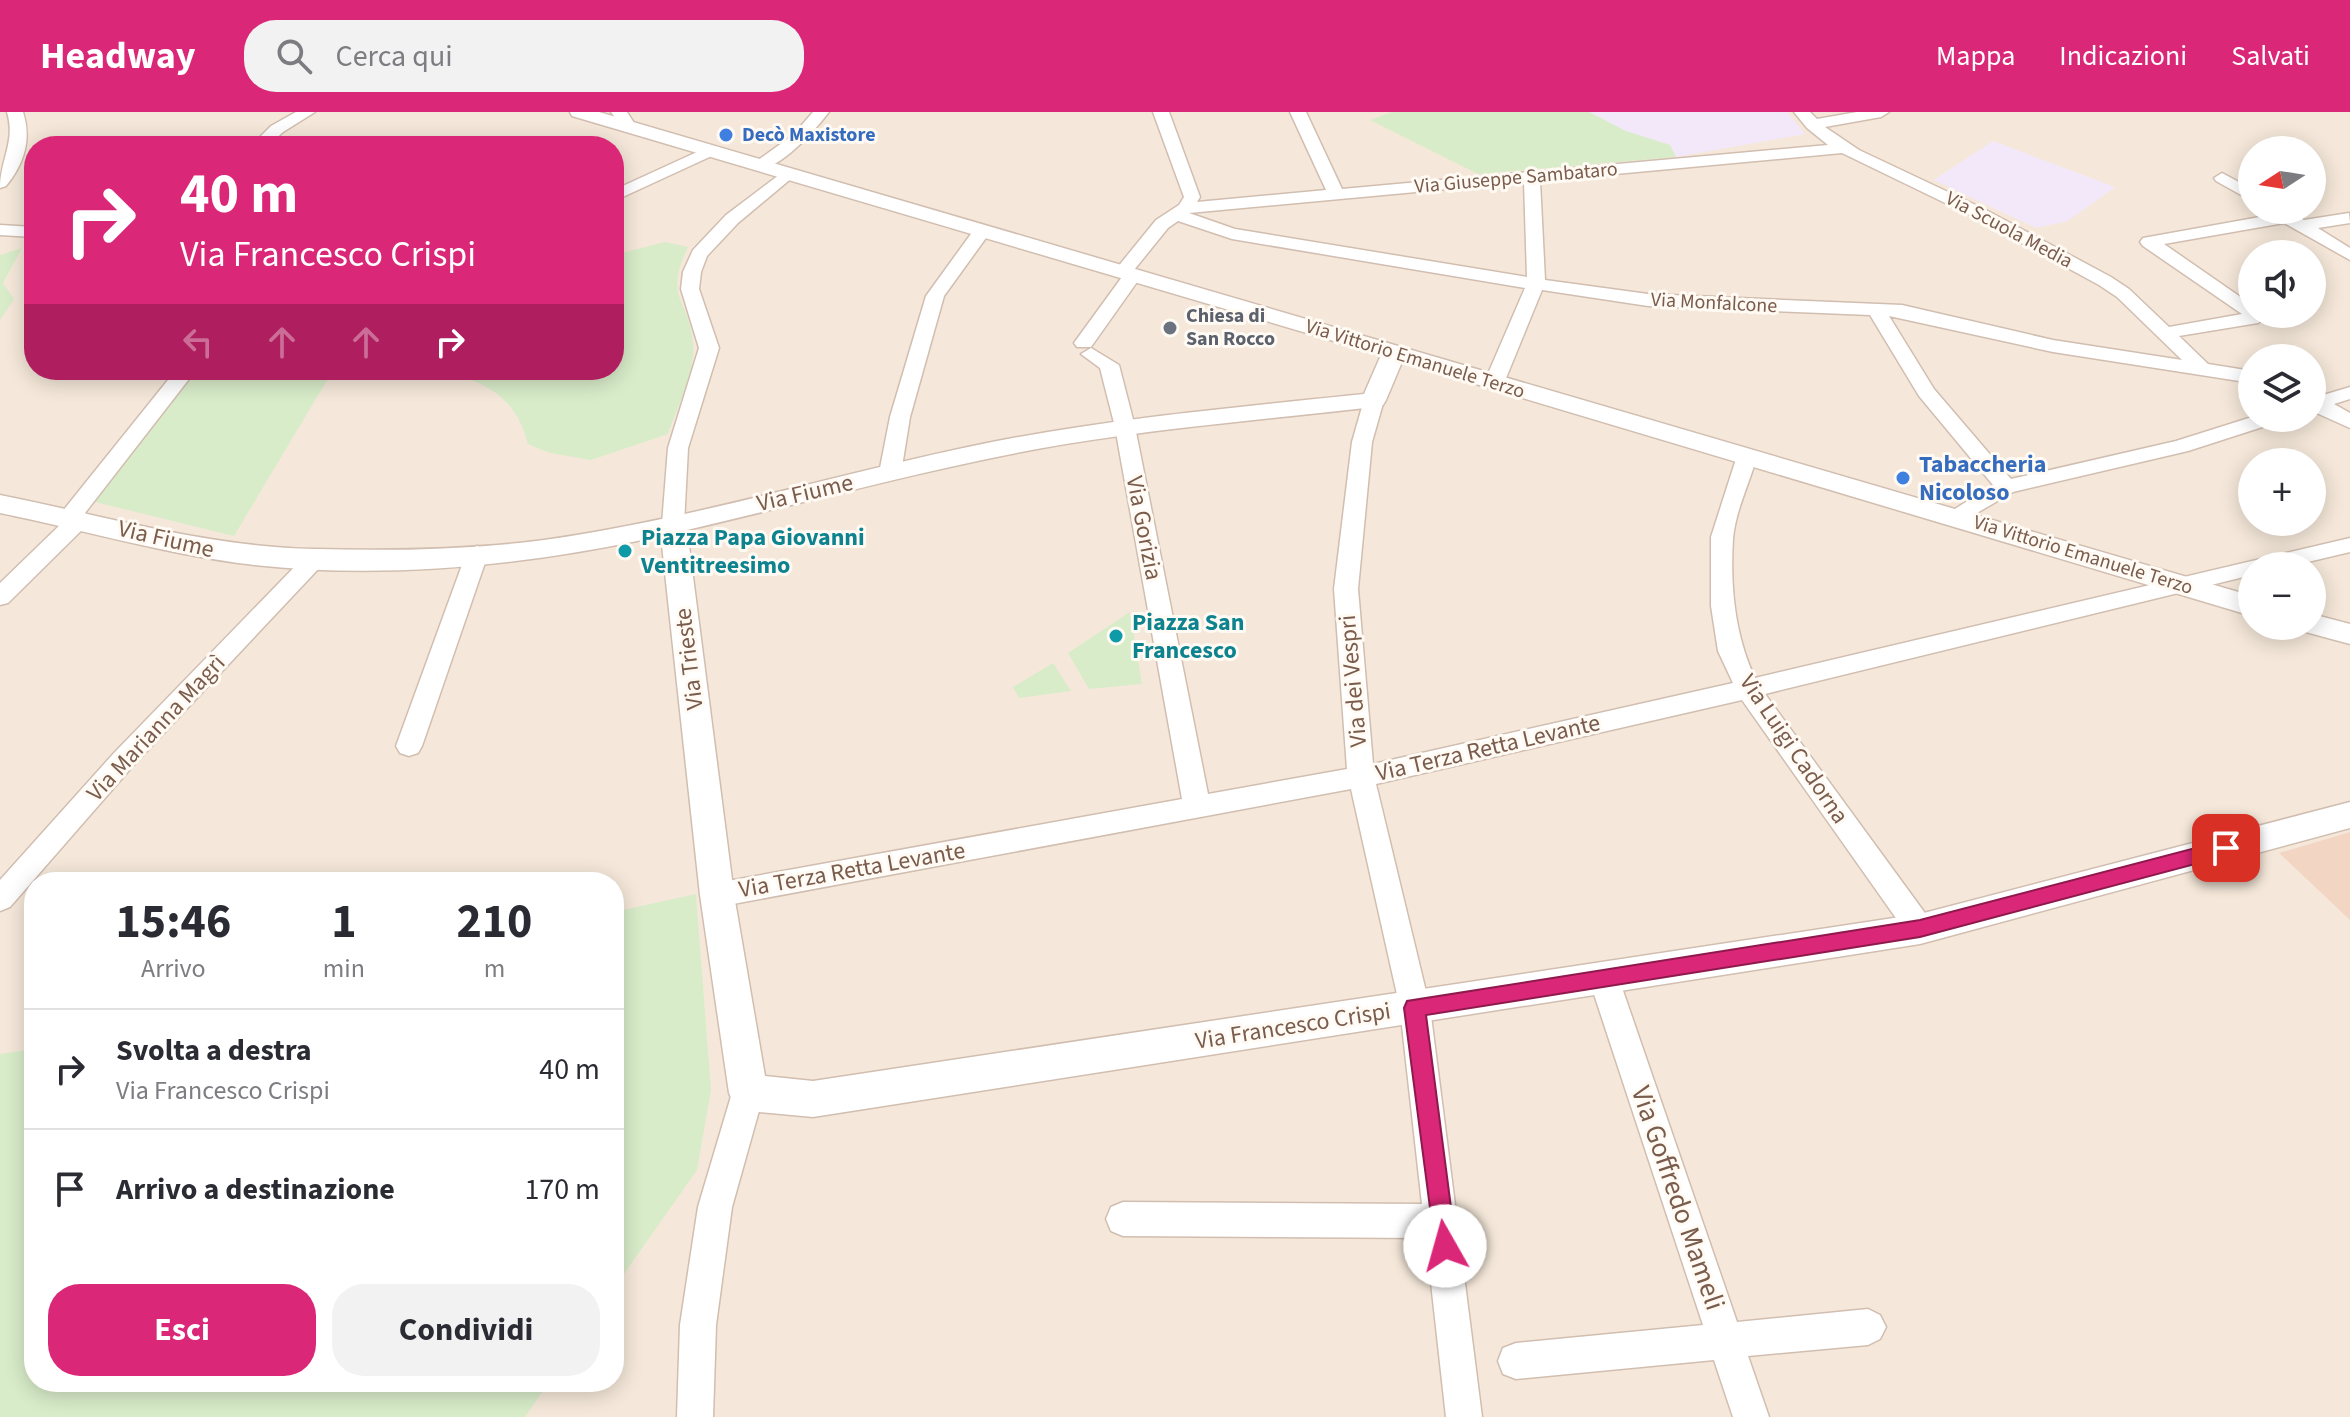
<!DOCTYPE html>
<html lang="it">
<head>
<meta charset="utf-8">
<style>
	:root { --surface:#fff; --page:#f2f2f3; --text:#2b2b33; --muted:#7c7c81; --line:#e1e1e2; --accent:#db2777 }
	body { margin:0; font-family:"Source Sans 3",sans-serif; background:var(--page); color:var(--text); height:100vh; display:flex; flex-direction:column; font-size:30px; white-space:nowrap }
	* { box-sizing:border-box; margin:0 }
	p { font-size:26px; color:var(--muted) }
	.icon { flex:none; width:44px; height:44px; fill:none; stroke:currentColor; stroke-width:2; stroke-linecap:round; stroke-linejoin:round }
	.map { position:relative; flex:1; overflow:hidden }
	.sheet { position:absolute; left:24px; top:760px; width:600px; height:520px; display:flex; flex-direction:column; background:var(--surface); border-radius:32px; box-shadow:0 4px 20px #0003 }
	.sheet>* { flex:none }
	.top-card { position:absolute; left:24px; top:24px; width:600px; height:244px; border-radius:32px; box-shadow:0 4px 20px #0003; background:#db2777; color:#fff; overflow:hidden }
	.needle { width:52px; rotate:258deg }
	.buttons { position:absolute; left:2238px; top:24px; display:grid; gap:16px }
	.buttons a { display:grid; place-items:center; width:88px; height:88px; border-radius:50%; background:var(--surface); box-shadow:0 4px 20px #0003; font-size:40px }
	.pin { position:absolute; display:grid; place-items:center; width:68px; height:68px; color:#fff; margin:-34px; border-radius:16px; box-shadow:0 4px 12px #0006 }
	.me { position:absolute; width:88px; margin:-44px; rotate:353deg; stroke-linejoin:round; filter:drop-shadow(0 0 6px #0008) }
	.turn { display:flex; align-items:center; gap:28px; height:168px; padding:0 24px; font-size:36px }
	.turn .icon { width:104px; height:104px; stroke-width:2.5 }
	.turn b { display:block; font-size:56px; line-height:68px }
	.lanes { display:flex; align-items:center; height:76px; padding:0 24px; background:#0003; justify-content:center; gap:40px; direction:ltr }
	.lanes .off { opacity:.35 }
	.eta { display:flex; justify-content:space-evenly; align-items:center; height:136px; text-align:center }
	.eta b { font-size:48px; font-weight:700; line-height:56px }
	.primary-button { display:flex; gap:16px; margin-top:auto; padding:16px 24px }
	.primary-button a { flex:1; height:92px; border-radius:32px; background:var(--accent); color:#fff; font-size:32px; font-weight:700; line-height:92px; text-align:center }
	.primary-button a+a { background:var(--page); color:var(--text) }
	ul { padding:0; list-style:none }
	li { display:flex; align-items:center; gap:24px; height:120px; padding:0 24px; border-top:2px solid var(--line) }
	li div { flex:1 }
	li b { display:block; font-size:30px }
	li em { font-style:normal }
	header { display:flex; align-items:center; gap:48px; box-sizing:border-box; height:112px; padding:0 40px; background:var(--accent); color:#fff }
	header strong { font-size:38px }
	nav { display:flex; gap:44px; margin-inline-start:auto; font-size:28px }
	.search { width:560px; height:72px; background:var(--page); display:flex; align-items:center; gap:20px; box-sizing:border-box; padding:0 28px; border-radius:32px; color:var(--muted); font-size:30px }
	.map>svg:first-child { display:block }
	.residential { fill:#f5e8da; fill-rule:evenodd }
	.education { fill:#f3e8fa }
	.green { fill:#d8ecc9 }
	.building { fill:#f3d5c3 }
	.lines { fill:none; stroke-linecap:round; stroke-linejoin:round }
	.minor-casing { stroke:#d1beb0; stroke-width:3 }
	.tertiary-casing { stroke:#d1beb0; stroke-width:3 }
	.minor { fill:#fff; fill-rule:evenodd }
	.tertiary { fill:#fff; fill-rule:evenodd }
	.route { fill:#db2777; stroke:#8e194d; stroke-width:2 }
	.shop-dot { fill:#3f7fe0; stroke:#fffaf3; stroke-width:3 }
	.worship-dot { fill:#6b7280; stroke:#fffaf3; stroke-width:3 }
	.culture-dot { fill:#0f9aa8; stroke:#fffaf3; stroke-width:3 }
	.labels { text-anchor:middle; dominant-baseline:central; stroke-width:6; stroke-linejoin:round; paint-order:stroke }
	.far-shop-label { font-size:20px; font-weight:bold; fill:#366cbe; stroke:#fffaf3; text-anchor:start }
	.far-street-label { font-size:20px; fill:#7a5c4d; stroke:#fffaf3 }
	.far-worship-label { font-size:20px; font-weight:bold; fill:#5b616d; stroke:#fffaf3; text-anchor:start }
	.shop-label { font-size:24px; font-weight:bold; fill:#366cbe; stroke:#fffaf3; text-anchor:start }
	.street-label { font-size:24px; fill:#7a5c4d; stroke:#fffaf3 }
	.culture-label { font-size:24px; font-weight:bold; fill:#0d838f; stroke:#fffaf3; text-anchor:start }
	.near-street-label { font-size:28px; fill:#7a5c4d; stroke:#fffaf3 }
</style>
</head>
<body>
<header>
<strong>Headway</strong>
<div class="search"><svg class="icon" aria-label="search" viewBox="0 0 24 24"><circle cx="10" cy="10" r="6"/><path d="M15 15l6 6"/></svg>Cerca qui</div>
<nav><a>Mappa</a><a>Indicazioni</a><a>Salvati</a></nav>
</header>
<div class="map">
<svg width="2350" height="1305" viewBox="0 0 2350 1305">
	<rect width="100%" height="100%" fill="#fdf6ec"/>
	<path class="residential" d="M 0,0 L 2350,0 L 2350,1305 L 0,1305 ZM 34,34 L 614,34 L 614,258 L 34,258 ZM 2252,38 L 2312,38 L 2312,98 L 2252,98 ZM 2252,142 L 2312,142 L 2312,202 L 2252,202 ZM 2252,246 L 2312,246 L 2312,306 L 2252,306 ZM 2252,350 L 2312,350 L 2312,410 L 2252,410 ZM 2252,454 L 2312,454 L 2312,514 L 2252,514 ZM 34,770 L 614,770 L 614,1270 L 34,1270 Z"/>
	<g class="education">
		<polygon points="1589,0 1787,0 1805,22 1676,45 1670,33 1625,19"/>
		<polygon points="1993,29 2115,75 2068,109 2036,116 1934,68"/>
	</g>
	<g class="green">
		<polygon points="1392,0 1589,0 1626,19 1670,33 1676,45 1478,62 1370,8"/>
		<path d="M 665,130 L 688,135 C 663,187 689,185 693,231 C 696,259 677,295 668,322 L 591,348 L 550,341 L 528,332 C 515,283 485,270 439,258 L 614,258 L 614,143 Z"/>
		<polygon points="22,136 3,171 14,187 0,208 0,143"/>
		<polygon points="196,258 411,258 332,260 234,424 95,390"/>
		<polygon points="1130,500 1142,572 1089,577 1068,541"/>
		<polygon points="1053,551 1071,579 1019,586 1013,575"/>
		<polygon points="696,782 711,978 697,1058 614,1176 614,800"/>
		<polygon points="34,937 34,1270 549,1270 525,1305 0,1305 0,942"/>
	</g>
	<polygon class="building" points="2350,720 2350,808 2279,741"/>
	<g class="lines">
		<defs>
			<g id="minor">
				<path d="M 7,0 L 23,0 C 32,28 24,52 6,74 L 0,76 C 0,48 16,29 7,0 Z"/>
				<polygon points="296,0 315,0 283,20 268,34 251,34 271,14"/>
				<polygon points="611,0 627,0 636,14 633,17 623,17"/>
				<path d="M 813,0 L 829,0 C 816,17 777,62 754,57 L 754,51 L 793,23 Z"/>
				<path d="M 1153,0 L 1169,0 L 1200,85 L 1197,90 L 1326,78 L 1290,0 L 1306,0 L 1342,77 L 1828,33 L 1807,16 L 1794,0 L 1810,0 L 1817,7 L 1857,0 L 1889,0 L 1881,5 L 1825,15 L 1859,38 L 1984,97 L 2111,165 L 2129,177 L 2169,215 L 2242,202 L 2143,134 L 2140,130 L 2143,126 L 2271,103 L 2267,98 L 2287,98 L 2304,108 L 2349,101 L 2350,111 L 2318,116 L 2350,136 L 2350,148 L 2284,111 L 2164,132 L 2252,193 L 2252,202 L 2265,202 L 2267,205 L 2258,211 L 2179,224 L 2208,252 L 2252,259 L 2252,271 L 2053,240 L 1889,204 L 1934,277 L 2011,367 L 2176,329 L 2252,305 L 2281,306 L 2278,310 L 2188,339 L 2013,380 L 1958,412 L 1950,410 L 1947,405 L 1950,400 L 1993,373 L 1919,284 L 1870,203 L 1648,194 L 1542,178 L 1504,271 L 1494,277 L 1484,271 L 1525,176 L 1232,127 L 1178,109 L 1168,116 L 1134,158 L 1142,163 L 1091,235 L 1077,235 L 1074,231 L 1122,165 L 1114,160 L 1117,156 L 1156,108 L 1179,93 L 1184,85 ZM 1842,41 L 1972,104 L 2099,173 L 2117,185 L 2182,248 L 2053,228 L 1902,193 L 1648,182 L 1545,168 L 1540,69 ZM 1524,70 L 1527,165 L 1235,117 L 1189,101 Z"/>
				<polygon points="710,34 718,39 716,42 614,89 614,78"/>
				<polygon points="787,57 795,62 793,65 738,111 707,144 701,160 699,177 719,236 688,336 684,412 681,417 665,417 662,412 668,336 699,236 681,177 683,160 693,138 726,103"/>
				<polygon points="2222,61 2252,77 2252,89 2216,69 2214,66"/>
				<polygon points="0,113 34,115 34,125 0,123"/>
				<polygon points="982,114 991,119 944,184 910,305 901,361 890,368 882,366 879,361 890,305 926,184 976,115"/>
				<path d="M 1091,236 L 1119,253 L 1135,315 L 1208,682 L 1347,657 L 1334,477 L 1352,330 L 1364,288 L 1374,282 L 1384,288 L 1372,330 L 1358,477 L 1373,652 L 1733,571 L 1718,539 L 1711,494 L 1711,425 L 1737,344 L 1747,337 L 1757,344 C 1750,370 1735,400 1733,427 C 1730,474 1735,524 1755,566 L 2350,426 L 2350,440 L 2291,454 L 2252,454 L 2252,463 L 1765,582 L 1930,808 L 1934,817 L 1930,826 L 1920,829 L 1910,826 L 1742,588 L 1376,672 L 1430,896 L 1482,1305 L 1446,1305 L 1426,1126 L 1123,1124 L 1111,1119 L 1106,1107 L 1111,1095 L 1123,1090 L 1422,1092 L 1400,896 L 1351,677 L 717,795 L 707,791 L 703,783 L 707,775 L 717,771 L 1182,687 L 1115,315 L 1100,256 L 1081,242 Z"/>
				<polygon points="176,258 196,258 85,401 91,407 88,412 8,491 0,493 0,471 63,410 59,405 62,400"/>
				<polygon points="2350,275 2350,287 2334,292 2350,301 2350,316 2312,299 2312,282 2320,284"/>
				<polygon points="477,434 485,437 488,442 422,634 418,641 409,644 400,641 396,634 466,442 469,437"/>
				<polygon points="315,439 323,442 326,447 323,452 132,655 10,795 0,799 0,768 114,641 307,442"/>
				<polygon points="1604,854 1614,858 1619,867 1737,1210 1868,1197 1880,1203 1886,1215 1880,1227 1868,1233 1748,1244 1769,1305 1733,1305 1714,1248 1516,1267 1503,1262 1498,1249 1503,1236 1516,1231 1703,1213 1589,867 1594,858"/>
				<polygon points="748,966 759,971 764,981 732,1095 716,1213 713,1305 677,1305 680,1213 698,1095 732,981 737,971"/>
			</g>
			<g id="tertiary">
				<path d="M 570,0 L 599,0 L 2252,484 L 2252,504 L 1402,250 L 1386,288 L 1383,293 L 1374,295 C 1261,308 1148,317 1037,337 C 919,359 804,391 687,418 L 734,783 L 765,964 L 813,969 L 1920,802 L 2350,690 L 2350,716 L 1920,832 L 813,1005 L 748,999 L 734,994 L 729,981 L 700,783 L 661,424 C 524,454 378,469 238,451 C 158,440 79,417 0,401 L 0,383 C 105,404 208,435 315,437 C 391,439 468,438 544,428 C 695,407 842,360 992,330 C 1115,306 1240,295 1364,282 L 1381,243 L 572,4 Z"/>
				<polygon points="2312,502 2350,512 2350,532 2302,519 2299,514 2312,514"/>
			</g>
		</defs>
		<use href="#minor" class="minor-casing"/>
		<use href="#tertiary" class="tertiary-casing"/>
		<use href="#minor" class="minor"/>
		<use href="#tertiary" class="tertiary"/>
	</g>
	<polygon class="route" points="2226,728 2233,731 2235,736 2233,742 1920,825 1426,903 1456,1134 1453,1142 1445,1146 1436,1142 1404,896 1407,889 1920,808"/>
	<g class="shop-dot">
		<circle cx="726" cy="23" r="8"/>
		<circle cx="1903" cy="366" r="8"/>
	</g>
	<circle class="worship-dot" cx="1170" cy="216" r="8"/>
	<g class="culture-dot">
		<circle cx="625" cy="439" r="8"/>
		<circle cx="1116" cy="524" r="8"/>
	</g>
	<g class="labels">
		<g class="far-shop-label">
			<text x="742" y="23">Decò Maxistore</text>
		</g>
		<g class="far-street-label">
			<text transform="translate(1516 66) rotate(-5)">Via Giuseppe Sambataro</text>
			<text transform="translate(2009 118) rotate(28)">Via Scuola Media</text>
			<text transform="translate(1714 191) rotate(3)">Via Monfalcone</text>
			<text transform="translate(1415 247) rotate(17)">Via Vittorio Emanuele Terzo</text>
			<text transform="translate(2083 443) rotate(17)">Via Vittorio Emanuele Terzo</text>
		</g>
		<g class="far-worship-label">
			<text x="1186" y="204">Chiesa di<tspan x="1186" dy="23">San Rocco</tspan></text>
		</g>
		<g class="shop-label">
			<text x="1919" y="352">Tabaccheria<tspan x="1919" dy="28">Nicoloso</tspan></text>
		</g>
		<g class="street-label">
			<text transform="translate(805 381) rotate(-13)">Via Fiume</text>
			<text transform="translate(1144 416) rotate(79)">Via Gorizia</text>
			<text transform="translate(166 427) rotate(13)">Via Fiume</text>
			<text transform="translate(689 547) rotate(-97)">Via Trieste</text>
			<text transform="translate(1353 569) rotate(-95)">Via dei Vespri</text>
			<text transform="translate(156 616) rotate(-47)">Via Marianna Magrì</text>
			<text transform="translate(1488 636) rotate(-13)">Via Terza Retta Levante</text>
			<text transform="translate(1794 637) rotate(56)">Via Luigi Cadorna</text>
			<text transform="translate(852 758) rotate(-10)">Via Terza Retta Levante</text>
			<text transform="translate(1293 914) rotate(-9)">Via Francesco Crispi</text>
		</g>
		<g class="culture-label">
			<text x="641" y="425">Piazza Papa Giovanni<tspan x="641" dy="28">Ventitreesimo</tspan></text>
			<text x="1132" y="510">Piazza San<tspan x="1132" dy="28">Francesco</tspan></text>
		</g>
		<g class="near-street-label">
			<text transform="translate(1678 1086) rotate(71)">Via Goffredo Mameli</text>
		</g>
	</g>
</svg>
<div class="buttons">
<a><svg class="needle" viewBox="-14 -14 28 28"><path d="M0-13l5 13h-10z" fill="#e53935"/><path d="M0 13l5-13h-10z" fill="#7c7c81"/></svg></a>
<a><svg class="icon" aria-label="sound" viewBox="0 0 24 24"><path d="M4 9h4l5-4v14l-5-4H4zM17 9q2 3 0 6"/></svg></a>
<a><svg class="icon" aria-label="layers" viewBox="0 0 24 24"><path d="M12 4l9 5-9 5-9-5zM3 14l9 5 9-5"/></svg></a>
<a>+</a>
<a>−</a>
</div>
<div class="pin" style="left:2226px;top:736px;background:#d93025"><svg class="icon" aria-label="arrive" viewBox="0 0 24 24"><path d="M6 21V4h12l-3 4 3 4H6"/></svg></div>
<svg class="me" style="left:1445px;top:1134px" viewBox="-20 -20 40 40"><circle r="19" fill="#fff"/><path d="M0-13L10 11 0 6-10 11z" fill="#db2777"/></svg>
<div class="top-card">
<div class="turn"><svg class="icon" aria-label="right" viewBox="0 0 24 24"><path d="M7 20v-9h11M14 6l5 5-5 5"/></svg><div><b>40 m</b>Via Francesco Crispi</div></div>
<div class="lanes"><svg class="icon off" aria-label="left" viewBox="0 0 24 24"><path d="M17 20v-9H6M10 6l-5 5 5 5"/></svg><svg class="icon off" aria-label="ahead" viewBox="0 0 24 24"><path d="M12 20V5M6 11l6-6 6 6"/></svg><svg class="icon off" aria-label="ahead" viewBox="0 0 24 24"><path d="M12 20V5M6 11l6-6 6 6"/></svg><svg class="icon" aria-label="right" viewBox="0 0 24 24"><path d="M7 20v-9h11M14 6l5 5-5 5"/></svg></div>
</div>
<section class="sheet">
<div class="eta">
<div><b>15:46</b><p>Arrivo</p></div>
<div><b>1</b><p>min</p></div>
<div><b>210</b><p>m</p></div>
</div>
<ul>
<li><svg class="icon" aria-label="right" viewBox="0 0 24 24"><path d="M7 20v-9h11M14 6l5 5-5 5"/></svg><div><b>Svolta a destra</b><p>Via Francesco Crispi</p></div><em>40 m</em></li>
<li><svg class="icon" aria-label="arrive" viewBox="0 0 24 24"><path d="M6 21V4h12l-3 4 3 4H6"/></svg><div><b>Arrivo a destinazione</b></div><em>170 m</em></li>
</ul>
<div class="primary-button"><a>Esci</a><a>Condividi</a></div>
</section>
</div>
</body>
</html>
